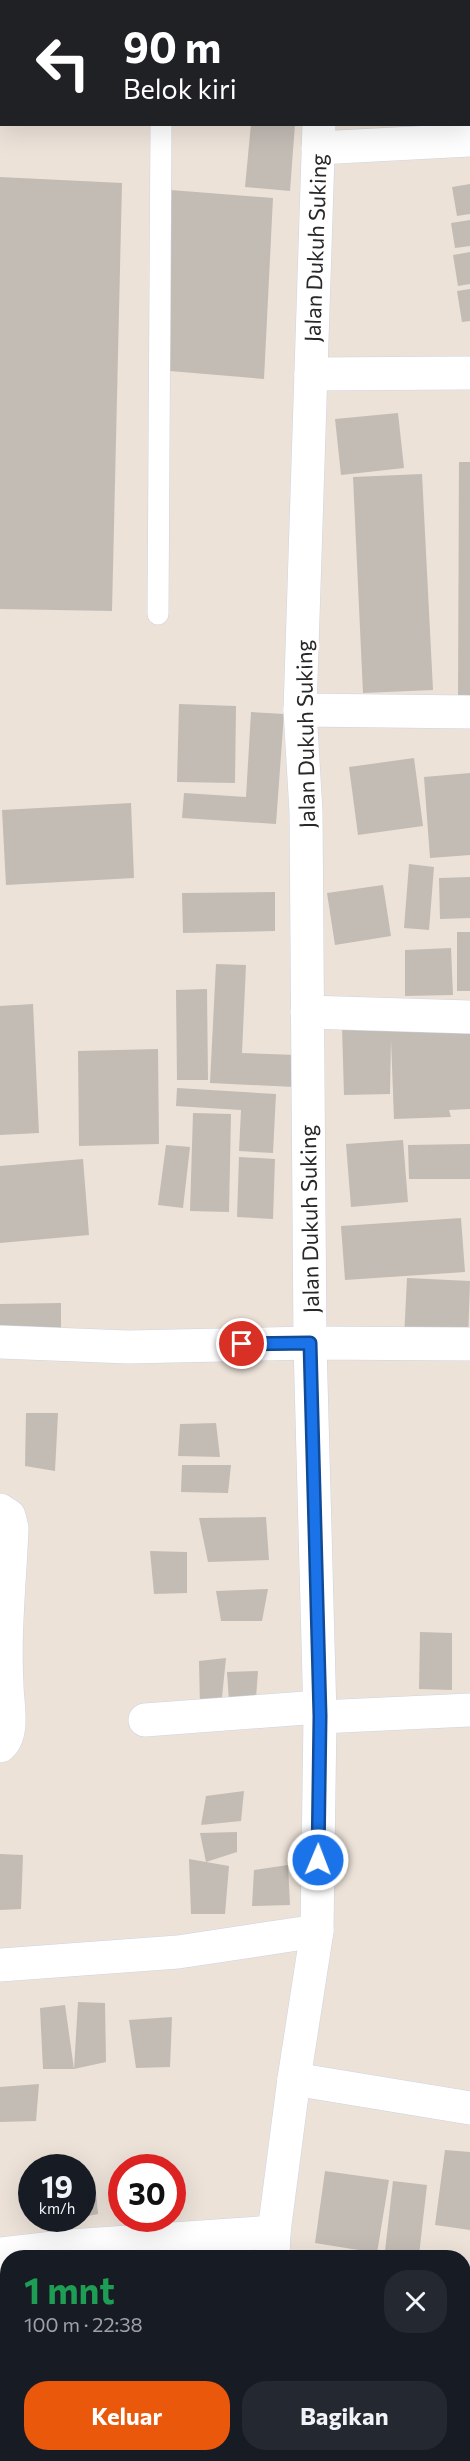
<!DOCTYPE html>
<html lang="id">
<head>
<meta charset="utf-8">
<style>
	:root { --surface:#171b24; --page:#242831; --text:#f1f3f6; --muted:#9ea1a6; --accent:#ea580c }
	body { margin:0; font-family:Commissioner,sans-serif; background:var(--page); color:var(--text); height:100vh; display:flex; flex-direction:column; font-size:22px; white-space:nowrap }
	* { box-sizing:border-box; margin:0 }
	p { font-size:20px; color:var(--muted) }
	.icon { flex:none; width:33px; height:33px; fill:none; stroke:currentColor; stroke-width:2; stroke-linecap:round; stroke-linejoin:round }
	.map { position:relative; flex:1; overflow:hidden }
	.sheet { position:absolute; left:0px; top:2250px; width:471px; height:212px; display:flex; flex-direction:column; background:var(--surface); border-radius:24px 24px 0 0; box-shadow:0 6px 24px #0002 }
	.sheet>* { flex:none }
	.hud { position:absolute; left:0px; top:0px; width:471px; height:126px; box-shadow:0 6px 24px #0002; background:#202124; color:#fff; overflow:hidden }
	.speed { position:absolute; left:18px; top:2154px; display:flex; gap:12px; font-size:30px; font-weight:700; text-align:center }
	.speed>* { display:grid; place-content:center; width:78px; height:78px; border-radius:50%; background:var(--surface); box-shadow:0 6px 24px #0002; line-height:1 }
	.speed small { font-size:15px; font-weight:400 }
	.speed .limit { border:9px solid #d22; background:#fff; color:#111 }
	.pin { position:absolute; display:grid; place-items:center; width:51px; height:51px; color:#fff; margin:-26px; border:3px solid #fff; border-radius:50%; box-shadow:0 2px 6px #0007 }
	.me { position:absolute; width:66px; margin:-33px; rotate:1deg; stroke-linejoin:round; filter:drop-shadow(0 0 4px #0008) }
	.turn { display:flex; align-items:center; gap:21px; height:126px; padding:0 24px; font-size:27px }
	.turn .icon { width:78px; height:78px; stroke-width:2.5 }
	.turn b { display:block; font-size:42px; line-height:51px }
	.round { display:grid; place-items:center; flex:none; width:63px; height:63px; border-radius:24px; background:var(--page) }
	.headline { display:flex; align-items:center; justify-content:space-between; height:102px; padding:0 24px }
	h1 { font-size:36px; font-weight:700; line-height:45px; color:#1e9e55 }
	.cta { display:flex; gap:12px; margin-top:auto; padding:12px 24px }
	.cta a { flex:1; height:69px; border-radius:24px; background:var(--accent); color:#fff; font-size:24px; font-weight:700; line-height:69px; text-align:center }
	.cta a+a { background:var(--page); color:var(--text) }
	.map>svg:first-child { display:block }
	.building { fill:#c3bcb5 }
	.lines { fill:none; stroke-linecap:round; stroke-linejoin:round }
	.lane-casing { stroke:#ced3e3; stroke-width:22 }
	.street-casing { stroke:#ced3e3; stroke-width:34 }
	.lane { stroke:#fff; stroke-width:21 }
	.street { stroke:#fff; stroke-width:33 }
	.route-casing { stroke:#114b97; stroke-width:15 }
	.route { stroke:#1a73e8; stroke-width:10 }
	.labels { text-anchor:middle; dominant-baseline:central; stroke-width:6; stroke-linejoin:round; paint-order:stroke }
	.street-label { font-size:22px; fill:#282828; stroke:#fff }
</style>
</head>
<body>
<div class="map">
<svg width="470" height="2461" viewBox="0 0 470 2461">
	<rect width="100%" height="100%" fill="#ece2d8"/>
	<g class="building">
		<polygon points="251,124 295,124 290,191 245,187"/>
		<polygon points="0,177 122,183 112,611 0,609"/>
		<polygon points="470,184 470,214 457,216 452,187"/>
		<polygon points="171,190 273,198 264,379 170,371"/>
		<polygon points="470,220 470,246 455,248 451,223"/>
		<polygon points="470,252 470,284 458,286 453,255"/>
		<polygon points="470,289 470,321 462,322 457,291"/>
		<polygon points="398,413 404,468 341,475 335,419"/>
		<polygon points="459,462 470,462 470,698 458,698"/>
		<polygon points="422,474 433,690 363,693 353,477"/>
		<polygon points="179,704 236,706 235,783 177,782"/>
		<polygon points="251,712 284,714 276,824 182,818 184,793 246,797"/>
		<polygon points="414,758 423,826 358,835 349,767"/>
		<polygon points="470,773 470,855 430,858 424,777"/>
		<polygon points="131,803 134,878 6,885 2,810"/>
		<polygon points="409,864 434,867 429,930 404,928"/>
		<polygon points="470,877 470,918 440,919 439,878"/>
		<polygon points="383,885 391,936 335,945 327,893"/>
		<polygon points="275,892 275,931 183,933 182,893"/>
		<rect x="457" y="932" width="13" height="59"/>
		<polygon points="451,948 453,995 405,996 405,950"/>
		<polygon points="216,964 246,965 242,1053 296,1055 294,1087 210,1083"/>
		<polygon points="207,989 208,1080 177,1080 176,990"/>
		<polygon points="33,1004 39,1133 0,1135 0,1006"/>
		<polygon points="470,1025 470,1109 449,1110 451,1117 394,1119 391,1040 390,1094 344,1095 342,1027"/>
		<polygon points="158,1049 159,1144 79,1146 78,1051"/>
		<polygon points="177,1088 276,1094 273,1153 239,1151 241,1110 176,1106"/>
		<polygon points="193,1113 231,1114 229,1212 190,1211"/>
		<polygon points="403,1140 408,1202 351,1207 346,1144"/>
		<polygon points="470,1144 470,1179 409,1179 408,1145"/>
		<polygon points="166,1145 190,1147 183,1208 158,1205"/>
		<polygon points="239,1157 275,1159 273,1219 237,1217"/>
		<polygon points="83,1159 89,1235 0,1243 0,1166"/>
		<polygon points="461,1218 465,1272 345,1280 341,1226"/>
		<polygon points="407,1278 470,1281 468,1341 404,1338"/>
		<polygon points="61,1303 61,1336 0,1337 0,1304"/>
		<polygon points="26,1413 58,1413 55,1471 25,1466"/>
		<polygon points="216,1423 220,1457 178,1456 180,1424"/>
		<polygon points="182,1465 231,1465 228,1493 181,1492"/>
		<polygon points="266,1517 269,1560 208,1562 199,1518"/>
		<polygon points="150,1551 187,1552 187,1593 154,1594"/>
		<polygon points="268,1589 262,1621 221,1621 216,1591"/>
		<polygon points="420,1632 452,1633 452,1690 419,1689"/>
		<polygon points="226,1658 221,1707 200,1707 199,1661"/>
		<polygon points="258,1671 256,1698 229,1701 227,1672"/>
		<polygon points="244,1791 241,1821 201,1825 206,1796"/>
		<polygon points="237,1832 237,1852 206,1862 200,1833"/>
		<polygon points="0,1854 23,1855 21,1909 0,1910"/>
		<polygon points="189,1859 229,1866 225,1914 191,1914"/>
		<polygon points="288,1865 290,1905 252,1906 254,1870"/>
		<polygon points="78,2002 105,2003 106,2062 74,2069"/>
		<polygon points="65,2005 74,2069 43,2069 40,2008"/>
		<polygon points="172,2017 170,2067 136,2068 129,2020"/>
		<polygon points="39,2084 36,2121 0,2122 0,2087"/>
		<polygon points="445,2150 470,2152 470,2230 435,2225"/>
		<polygon points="325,2171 389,2180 377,2253 315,2243"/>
		<polygon points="82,2179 95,2181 98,2214 82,2217"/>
		<polygon points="393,2181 427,2185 419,2255 385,2251"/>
		<polygon points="8,2286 8,2375 0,2376 0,2287"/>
		<polygon points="0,2412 8,2412 8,2451 0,2450"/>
		<polygon points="48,2454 85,2454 86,2461 48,2461"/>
		<rect x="102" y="2454" width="33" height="7"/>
		<rect x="143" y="2454" width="43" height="7"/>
	</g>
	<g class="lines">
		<defs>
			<g id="lane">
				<polyline points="162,2 162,0"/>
				<polyline points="158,614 161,124"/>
			</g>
			<g id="street">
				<polyline points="323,2 323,0"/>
				<polyline points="318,148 470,140"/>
				<polyline points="311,374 470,373"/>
				<polyline points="300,710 470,712"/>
				<polyline points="307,1012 470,1017"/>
				<polyline points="0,1342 128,1347 310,1343 470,1344"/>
				<path d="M 0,1510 L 9,1516 L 12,1528 C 10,1580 4,1633 7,1685 C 7,1702 15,1734 0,1746"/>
				<polyline points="320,1717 470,1710"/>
				<polyline points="145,1720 319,1707"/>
				<polyline points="0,1965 178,1952 317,1931"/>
				<polyline points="294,2079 470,2108"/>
				<polyline points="0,2254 70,2246 274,2232"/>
				<polyline points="273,2258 274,2232 294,2079 317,1931 320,1717 310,1343 306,812 300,710 319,124"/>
				<polyline points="0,2391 8,2391"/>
				<polyline points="267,2461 267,2454"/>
			</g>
		</defs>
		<use href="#lane" class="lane-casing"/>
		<use href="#street" class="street-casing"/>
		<use href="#lane" class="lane"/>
		<use href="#street" class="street"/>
	</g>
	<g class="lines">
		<defs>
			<polyline id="route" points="242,1344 310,1343 320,1716 318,1860"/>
		</defs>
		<use href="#route" class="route-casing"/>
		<use href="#route" class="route"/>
	</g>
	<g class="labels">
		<g class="street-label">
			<text transform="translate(315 248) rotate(-88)">Jalan Dukuh Suking</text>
			<text transform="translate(305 734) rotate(-91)">Jalan Dukuh Suking</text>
			<text transform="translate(309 1219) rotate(-91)">Jalan Dukuh Suking</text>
		</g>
	</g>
</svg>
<div class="speed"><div>19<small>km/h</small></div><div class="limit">30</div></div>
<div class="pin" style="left:242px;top:1344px;background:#d93025"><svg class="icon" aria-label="arrive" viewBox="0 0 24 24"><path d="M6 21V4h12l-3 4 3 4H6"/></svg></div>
<svg class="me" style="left:318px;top:1860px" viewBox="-20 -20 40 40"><circle r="17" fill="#1a73e8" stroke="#fff" stroke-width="3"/><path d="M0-11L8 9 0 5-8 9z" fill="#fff"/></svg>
<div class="hud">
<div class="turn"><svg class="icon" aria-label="left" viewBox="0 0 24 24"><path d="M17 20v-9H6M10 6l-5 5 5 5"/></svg><div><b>90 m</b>Belok kiri</div></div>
</div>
<section class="sheet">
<div class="headline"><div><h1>1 mnt</h1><p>100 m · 22:38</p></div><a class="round"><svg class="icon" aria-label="close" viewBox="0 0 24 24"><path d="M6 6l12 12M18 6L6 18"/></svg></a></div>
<div class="cta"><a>Keluar</a><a>Bagikan</a></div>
</section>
</div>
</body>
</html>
